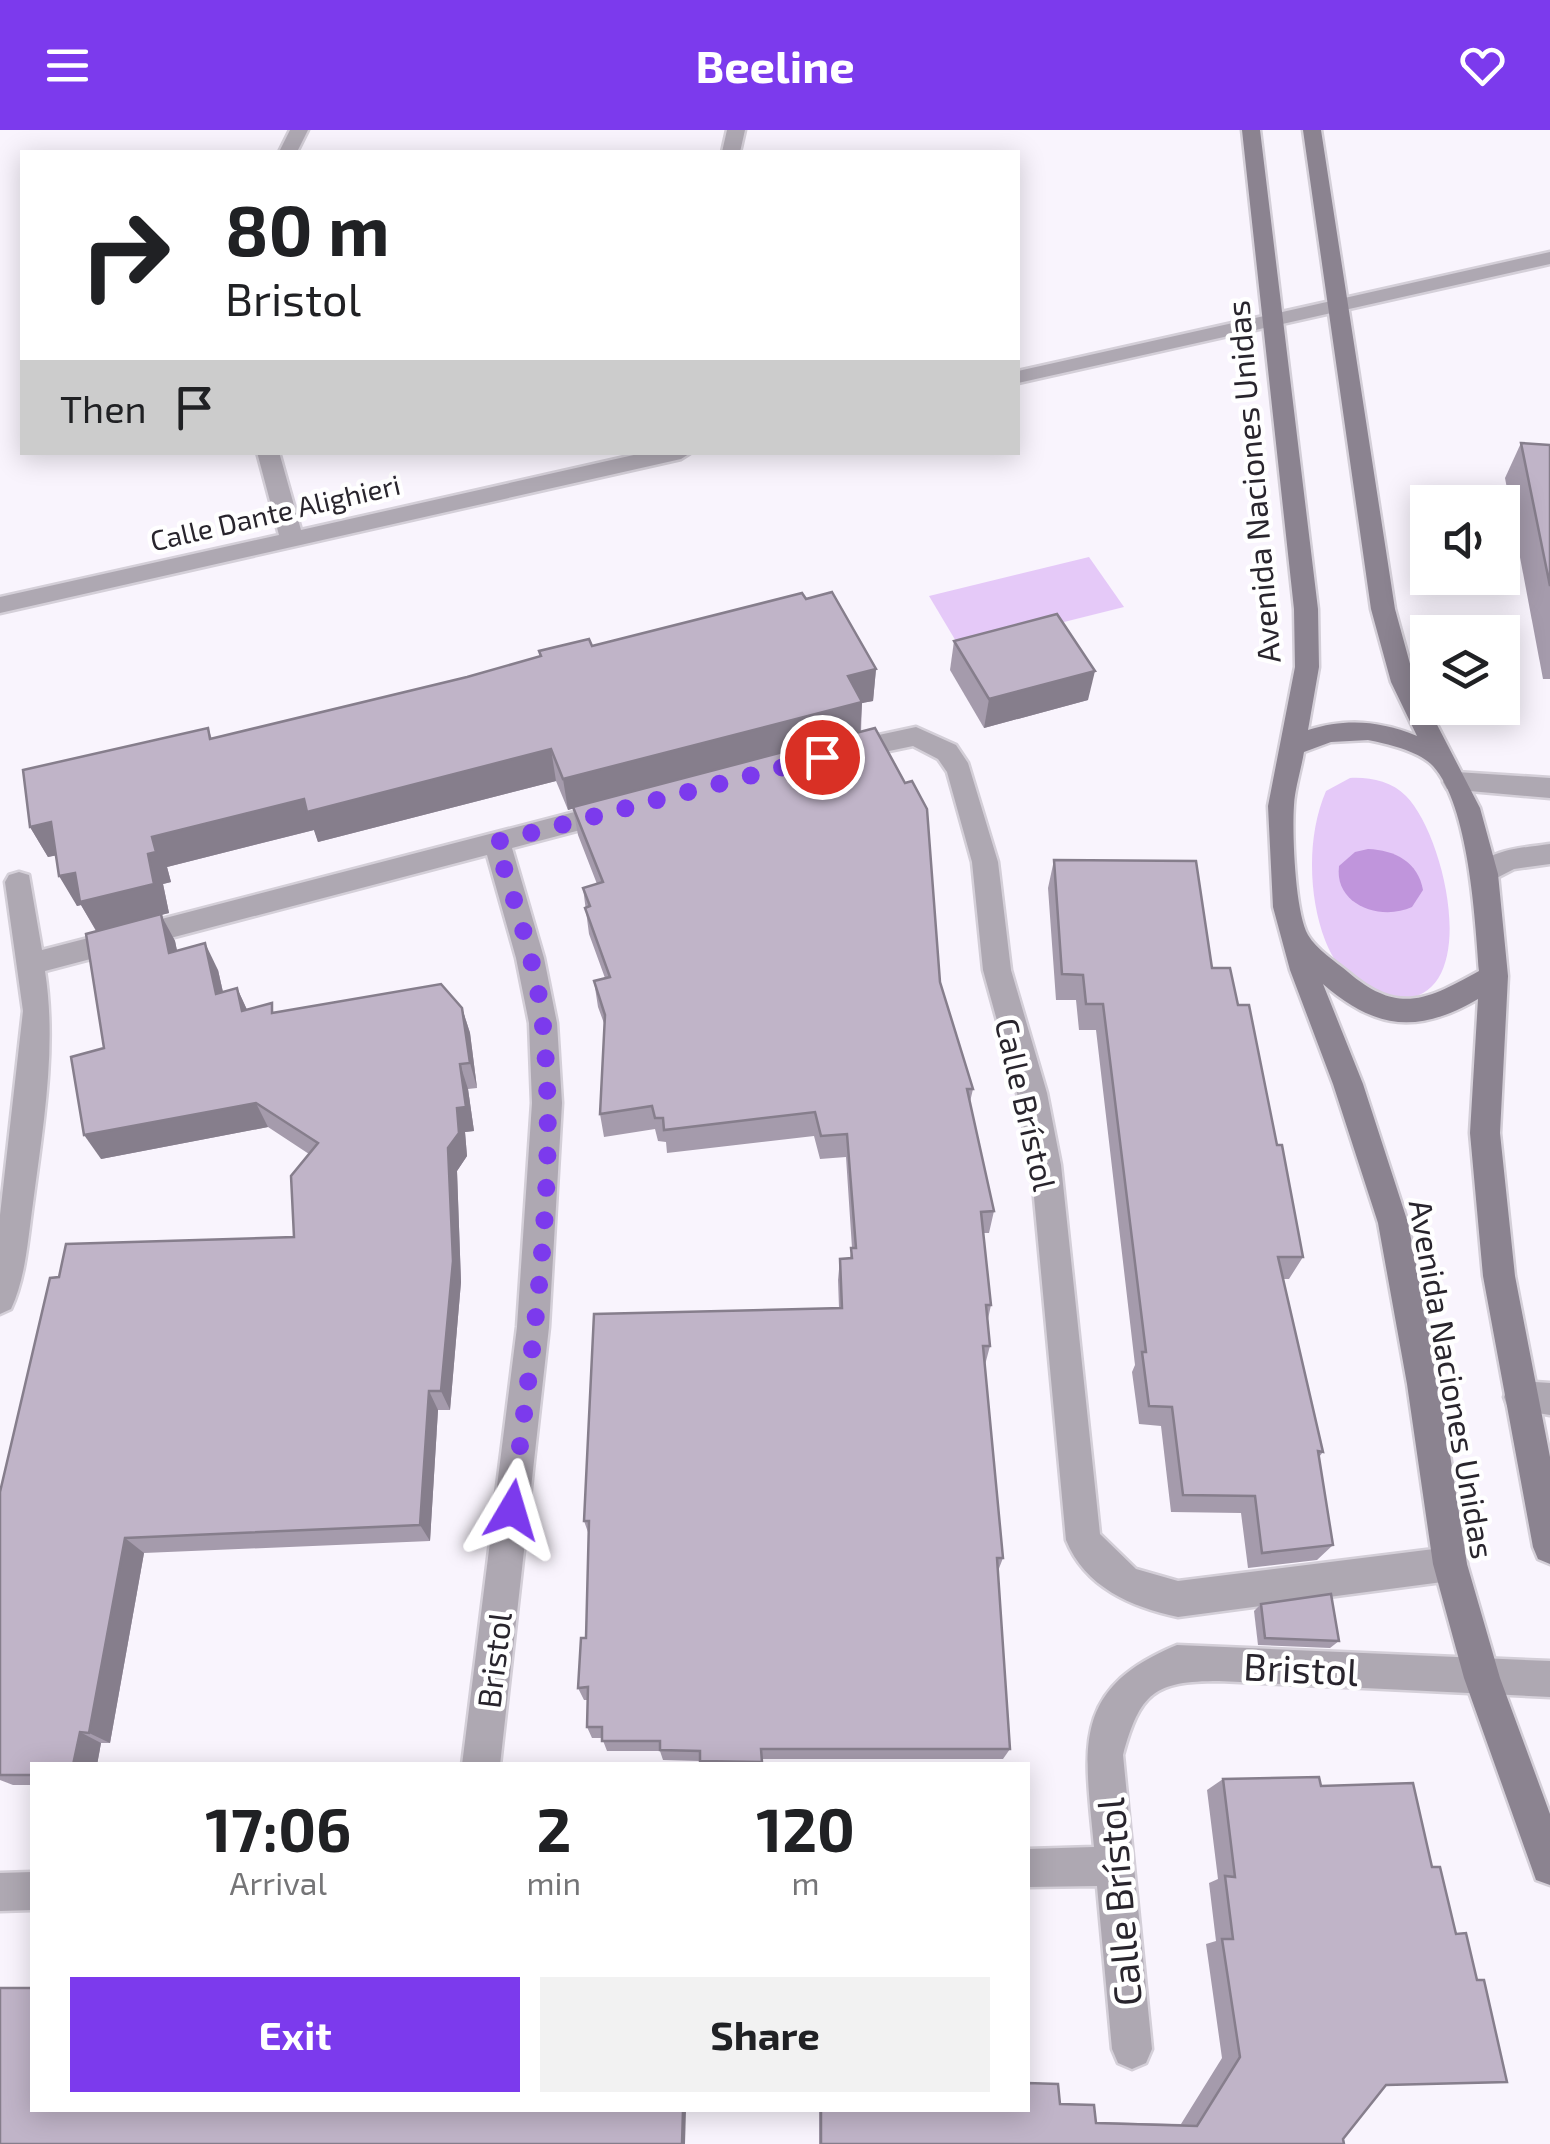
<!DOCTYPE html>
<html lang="en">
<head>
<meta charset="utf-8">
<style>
	:root { --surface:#fff; --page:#f2f2f2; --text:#202124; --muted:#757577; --accent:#7c3aed }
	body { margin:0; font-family:"Exo 2",sans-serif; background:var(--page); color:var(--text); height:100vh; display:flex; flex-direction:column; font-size:38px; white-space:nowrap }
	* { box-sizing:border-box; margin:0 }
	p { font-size:32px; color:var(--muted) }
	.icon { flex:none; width:55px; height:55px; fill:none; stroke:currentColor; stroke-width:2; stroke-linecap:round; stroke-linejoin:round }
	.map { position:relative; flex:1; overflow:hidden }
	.sheet { position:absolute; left:30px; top:1632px; width:1000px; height:350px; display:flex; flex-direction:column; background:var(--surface); border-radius:0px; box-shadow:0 5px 25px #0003 }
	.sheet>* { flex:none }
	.hud { position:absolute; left:20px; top:20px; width:1000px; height:305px; border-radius:0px; box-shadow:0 5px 25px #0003; background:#fff; color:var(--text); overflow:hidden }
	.tools { position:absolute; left:1410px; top:355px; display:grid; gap:20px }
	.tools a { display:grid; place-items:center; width:110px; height:110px; border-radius:0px; background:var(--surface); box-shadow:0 5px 25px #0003; font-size:50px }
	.pin { position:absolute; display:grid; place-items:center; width:85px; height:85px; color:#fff; margin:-42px; border:5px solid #fff; border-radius:50%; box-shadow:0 2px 10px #0007 }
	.me { position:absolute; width:110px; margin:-55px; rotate:7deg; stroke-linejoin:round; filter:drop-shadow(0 0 8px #0008) }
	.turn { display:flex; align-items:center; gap:35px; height:210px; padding:0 40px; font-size:45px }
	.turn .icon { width:130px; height:130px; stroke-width:2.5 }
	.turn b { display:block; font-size:70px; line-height:85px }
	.then { display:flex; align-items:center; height:95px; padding:0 40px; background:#0003; gap:20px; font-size:38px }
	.eta { display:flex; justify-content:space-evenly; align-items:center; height:170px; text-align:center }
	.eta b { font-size:60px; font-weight:700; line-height:70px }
	.action { display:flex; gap:20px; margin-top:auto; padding:20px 40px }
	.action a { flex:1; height:115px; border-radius:0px; background:var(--accent); color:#fff; font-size:40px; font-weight:700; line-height:115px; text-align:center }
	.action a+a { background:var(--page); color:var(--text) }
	header { display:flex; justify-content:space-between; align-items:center; height:130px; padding:0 40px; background:var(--accent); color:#fff; font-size:45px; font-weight:700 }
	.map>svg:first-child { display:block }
	.green { fill:#e5c9f8 }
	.water { fill:#c095dc }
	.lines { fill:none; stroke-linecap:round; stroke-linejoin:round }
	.street-casing { stroke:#d4cfd8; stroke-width:5 }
	.secondary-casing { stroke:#d4cfd8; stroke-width:5 }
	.street { fill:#aea8b2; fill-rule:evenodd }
	.secondary { fill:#8b8390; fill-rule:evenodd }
	.wall { fill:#a59bac }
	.shaded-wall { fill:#867e8c }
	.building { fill:#c0b4c8; stroke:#867e8c; stroke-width:2.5 }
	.route { stroke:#7c3aed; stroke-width:18; stroke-dasharray:0 32.4 }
	.labels { text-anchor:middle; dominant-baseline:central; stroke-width:9; stroke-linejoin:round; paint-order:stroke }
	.far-street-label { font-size:28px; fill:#29252d; stroke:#fff }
	.street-label { font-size:32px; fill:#29252d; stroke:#fff }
	.near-street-label { font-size:38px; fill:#29252d; stroke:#fff }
</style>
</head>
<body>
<header><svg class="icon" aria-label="menu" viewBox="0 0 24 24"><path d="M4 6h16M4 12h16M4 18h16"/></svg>Beeline<svg class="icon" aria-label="heart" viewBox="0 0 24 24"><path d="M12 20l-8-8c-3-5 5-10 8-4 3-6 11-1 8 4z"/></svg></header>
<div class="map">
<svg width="1550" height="2014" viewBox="0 0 1550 2014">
	<rect width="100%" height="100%" fill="#f9f4fd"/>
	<g class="green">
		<polygon points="1089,427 1124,477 960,518 929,466"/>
		<path d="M 1350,648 C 1370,647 1391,651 1406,666 C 1448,708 1488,890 1382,867 C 1355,861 1334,834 1325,810 C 1308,765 1307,705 1326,661 Z"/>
	</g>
	<path class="water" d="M 1368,719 C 1395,720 1418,732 1423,760 L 1412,777 C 1382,791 1334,776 1339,736 L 1355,722 Z"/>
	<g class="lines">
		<defs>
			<g id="street">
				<polygon points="290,0 308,0 297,22 279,22"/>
				<polygon points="727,0 745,0 740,22 722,22"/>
				<polygon points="1550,122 1550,134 1018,253 1018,241"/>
				<polygon points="257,322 279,322 301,400 647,322 692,322 681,329 0,483 0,467 279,405"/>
				<path d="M 916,597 L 956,615 L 968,633 L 998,732 L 1011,840 L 1047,963 L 1061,1035 L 1100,1404 L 1136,1439 L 1178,1451 L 1450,1417 L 1462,1422 L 1467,1434 L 1462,1446 L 1450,1451 L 1178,1487 C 1131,1477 1085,1457 1066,1410 L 1031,1035 L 1017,963 L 983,840 L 972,732 L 947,642 L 938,629 L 913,616 L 846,630 L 837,628 L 833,621 L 837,614 L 846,612 Z"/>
				<polygon points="1456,642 1550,648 1550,668 1447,659 1443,652 1447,645"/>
				<path d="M 613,672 L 622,675 L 626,682 L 622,689 L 512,718 L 544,828 L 557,893 L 562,973 L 549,1197 L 500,1635 L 462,1635 L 517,1197 L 532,973 L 529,893 L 516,828 L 487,725 L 45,841 C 57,917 43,997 33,1073 C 28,1108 26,1147 11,1179 L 0,1184 L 0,1085 L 23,881 L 5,752 L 9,745 L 19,742 L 29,745 L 42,820 Z"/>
				<path d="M 1550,714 L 1550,734 L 1514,739 L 1485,754 L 1475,751 L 1472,744 C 1486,718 1524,718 1550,714 Z"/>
				<polygon points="1520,1251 1550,1253 1550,1285 1508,1278 1504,1267 1508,1256"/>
				<path d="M 1177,1515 L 1550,1531 L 1550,1567 L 1219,1551 C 1154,1551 1140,1563 1123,1625 L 1152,1919 L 1146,1933 L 1132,1939 L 1118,1933 L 1112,1919 L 1097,1756 L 1028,1757 L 1028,1719 L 1094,1717 C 1085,1618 1070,1559 1177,1515 Z"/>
				<polygon points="32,1742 32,1780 0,1781 0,1743"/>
			</g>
			<path id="secondary" d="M 1242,0 L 1260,0 L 1318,479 L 1319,537 L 1308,600 C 1347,588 1380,591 1417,606 L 1391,552 L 1371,479 L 1303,0 L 1321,0 L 1395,479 L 1415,552 L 1480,678 L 1498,744 L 1508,846 L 1500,1003 L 1515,1146 L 1550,1327 L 1550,1434 L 1538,1429 L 1533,1417 L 1483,1146 L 1470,1003 L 1478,869 C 1418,904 1376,900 1323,854 L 1363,954 L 1408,1093 L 1439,1254 L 1467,1434 L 1500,1548 L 1550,1684 L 1550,1755 L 1536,1750 L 1464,1548 L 1433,1434 L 1407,1254 L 1378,1093 L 1333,954 L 1290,840 L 1273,777 L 1268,676 L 1295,537 L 1294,479 ZM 1368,610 C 1388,614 1419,621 1433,636 C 1469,676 1475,789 1479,841 C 1427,870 1398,885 1348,842 C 1336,832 1316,819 1308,805 C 1295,782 1292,703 1294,675 C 1295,658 1301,640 1304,622 L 1331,612 Z"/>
		</defs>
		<use href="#street" class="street-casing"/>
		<use href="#secondary" class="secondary-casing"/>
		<use href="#street" class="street"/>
		<use href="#secondary" class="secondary"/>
	</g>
	<g class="wall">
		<polygon points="1521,313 1550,315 1550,549 1543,549 1505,348"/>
		<polygon points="806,469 876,539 873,571 862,573 861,602 973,959 970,972 994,1081 989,1103 983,1103 991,1175 988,1189 990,1216 985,1235 1003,1428 998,1441 1010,1619 1003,1629 762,1629 762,1635 702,1635 700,1631 663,1630 660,1621 607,1621 602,1608 592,1608 587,1597 588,1570 584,1570 578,1558 586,1508 589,1405 584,1391 839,1178 838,1150 840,1129 850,1128 852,1118 846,1027 820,1029 814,1006 667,1023 666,1012 658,1011 655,999 604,1007 600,984 605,896 598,877 594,851 605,848 589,804 583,758 597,754 578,705 573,678 568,680 556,651 318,712 314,700 167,737 171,752 163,754 169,783 161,785 175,811 177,821 218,840 223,862 237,858 247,880 276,882 462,878 470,903 477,958 468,959 474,1001 465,1002 467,1026 457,1041 461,1152 450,1280 438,1280 430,1411 144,1423 110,1613 101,1613 97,1635 32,1635 32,1655 13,1655 0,1650 0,1362 294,1107 309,1024 268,997 101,1029 104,918 96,801 81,775 77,776 56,725 48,727 30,697 208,598 212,609 467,547 540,526 539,521 592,516"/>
		<polygon points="954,511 1088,570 984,598 950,540"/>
		<polygon points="1054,730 1212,838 1238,875 1277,1015 1303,1127 1289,1149 1283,1149 1323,1322 1319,1327 1333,1415 1317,1430 1248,1438 1241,1383 1171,1382 1161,1296 1139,1294 1132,1242 1135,1235 1096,900 1079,900 1076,870 1056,870 1048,758"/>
		<polygon points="1261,1474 1339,1511 1330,1518 1258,1515 1254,1481"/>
		<polygon points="1223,1649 1386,1955 1343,2009 1344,2014 819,2014 819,1980 1028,1980 1060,1974 1096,1992 1181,1994 1222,1928 1206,1814 1216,1811 1209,1753 1218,1749 1207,1660"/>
	</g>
	<g class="shaded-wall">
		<polygon points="876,539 873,571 862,573 860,604 568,680 563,649 848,546"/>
		<polygon points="1095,541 1088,570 984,598 989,569"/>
		<polygon points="551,619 556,651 318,712 314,700 167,737 171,752 163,754 169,783 161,785 175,811 183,849 97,802 81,775 77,776 59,746 152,707 304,669"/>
		<polygon points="51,692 69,723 48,727 30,697"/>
		<polygon points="205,813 218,840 229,889 216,864"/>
		<polygon points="237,858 249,884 242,881"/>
		<polygon points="462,878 470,903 477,958 470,933"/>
		<polygon points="460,934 468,959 474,1001 465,1002 467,1026 457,1041 461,1152 450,1280 441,1261 448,1018 457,978"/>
		<polygon points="256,973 268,997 101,1029 84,1005"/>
		<polygon points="429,1261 438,1280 430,1411 420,1395"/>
		<polygon points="125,1408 144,1423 110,1613 89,1603"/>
		<polygon points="80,1602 101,1613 97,1635 73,1635"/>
		<polygon points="683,1980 686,1980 685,2014 682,2014"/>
	</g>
	<g class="building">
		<polygon points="1521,313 1550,315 1550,456"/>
		<polygon points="832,462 876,539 848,546 862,572 563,649 551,619 307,682 304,669 152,707 156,722 148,724 154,754 80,772 75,743 59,746 51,692 30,697 23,640 208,598 210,609 467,547 541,526 539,521 589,509 592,516 802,463 806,469"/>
		<polygon points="1057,484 1095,541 989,569 954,511"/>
		<polygon points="875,598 905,653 912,651 927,679 940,852 973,959 967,959 994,1081 981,1082 991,1175 986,1175 990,1216 983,1216 1003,1428 997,1428 1010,1619 761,1619 762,1632 700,1631 700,1621 660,1620 660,1611 602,1611 602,1597 587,1597 588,1557 578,1558 581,1508 586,1508 589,1391 584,1391 594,1184 842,1178 840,1129 852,1128 851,1118 856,1118 847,1004 821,1006 815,982 664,1000 663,988 655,988 652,976 600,984 605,885 594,851 610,847 585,778 590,776 583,758 603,752 573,677"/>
		<polygon points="1054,730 1196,731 1212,838 1230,838 1238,875 1249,875 1277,1015 1282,1015 1303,1127 1278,1127 1323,1322 1318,1321 1333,1415 1262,1423 1255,1366 1183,1365 1172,1277 1149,1276 1142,1222 1146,1222 1103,874 1086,874 1083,845 1062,844"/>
		<polygon points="161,784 169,823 205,813 216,864 237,858 242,881 272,873 272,883 441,854 462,878 470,933 460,934 466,977 457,978 459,1003 448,1018 453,1131 441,1261 429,1261 420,1395 125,1408 89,1603 80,1602 73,1635 32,1635 32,1645 0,1645 0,1362 50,1148 59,1147 66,1114 294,1107 291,1046 318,1013 256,973 84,1005 71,927 104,918 86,804"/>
		<polygon points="1331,1464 1339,1511 1265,1508 1261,1474"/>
		<polygon points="1319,1647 1321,1656 1413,1653 1432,1737 1440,1737 1456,1804 1466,1803 1477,1850 1484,1850 1507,1952 1386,1955 1343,2009 1344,2014 821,2014 821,1980 1028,1980 1028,1953 1058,1954 1060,1974 1094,1975 1096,1993 1197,1996 1240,1927 1222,1809 1233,1809 1225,1746 1235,1747 1223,1649"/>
		<polygon points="0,1858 32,1858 32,1980 683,1980 682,2014 0,2014"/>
	</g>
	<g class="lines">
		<path class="route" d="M 512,1380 C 531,1221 559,1056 543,896 C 537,834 514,772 496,712 L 822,627"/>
	</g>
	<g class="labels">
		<g class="far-street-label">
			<text transform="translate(275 382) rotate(-13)">Calle Dante Alighieri</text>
		</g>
		<g class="street-label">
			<text transform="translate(1252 352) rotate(-95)">Avenida Naciones Unidas</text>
			<text transform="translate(1027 974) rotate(77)">Calle Brístol</text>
			<text transform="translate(1453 1249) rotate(80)">Avenida Naciones Unidas</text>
			<text transform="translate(493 1530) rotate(-83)">Bristol</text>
		</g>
		<g class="near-street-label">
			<text transform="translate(1301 1538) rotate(3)">Bristol</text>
			<text transform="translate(1118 1772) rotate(-95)">Calle Brístol</text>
		</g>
	</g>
</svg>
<div class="tools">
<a><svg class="icon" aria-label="sound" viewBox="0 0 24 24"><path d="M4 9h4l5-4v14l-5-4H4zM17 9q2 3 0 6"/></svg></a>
<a><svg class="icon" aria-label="layers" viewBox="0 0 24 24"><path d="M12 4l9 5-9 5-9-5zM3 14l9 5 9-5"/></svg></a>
</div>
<div class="pin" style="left:822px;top:627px;background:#d93025"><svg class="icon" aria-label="arrive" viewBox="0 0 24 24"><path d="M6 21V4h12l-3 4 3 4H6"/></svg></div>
<svg class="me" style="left:512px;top:1380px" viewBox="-20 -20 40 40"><path d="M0-17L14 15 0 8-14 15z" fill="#7c3aed" stroke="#fff" stroke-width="4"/></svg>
<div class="hud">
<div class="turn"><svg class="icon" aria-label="right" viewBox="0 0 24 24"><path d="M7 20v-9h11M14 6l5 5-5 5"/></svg><div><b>80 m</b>Bristol</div></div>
<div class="then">Then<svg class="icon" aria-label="arrive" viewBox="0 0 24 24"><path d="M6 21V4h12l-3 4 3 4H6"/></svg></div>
</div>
<section class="sheet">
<div class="eta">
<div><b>17:06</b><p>Arrival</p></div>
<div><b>2</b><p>min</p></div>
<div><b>120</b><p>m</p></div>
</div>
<div class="action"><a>Exit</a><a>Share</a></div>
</section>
</div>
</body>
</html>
